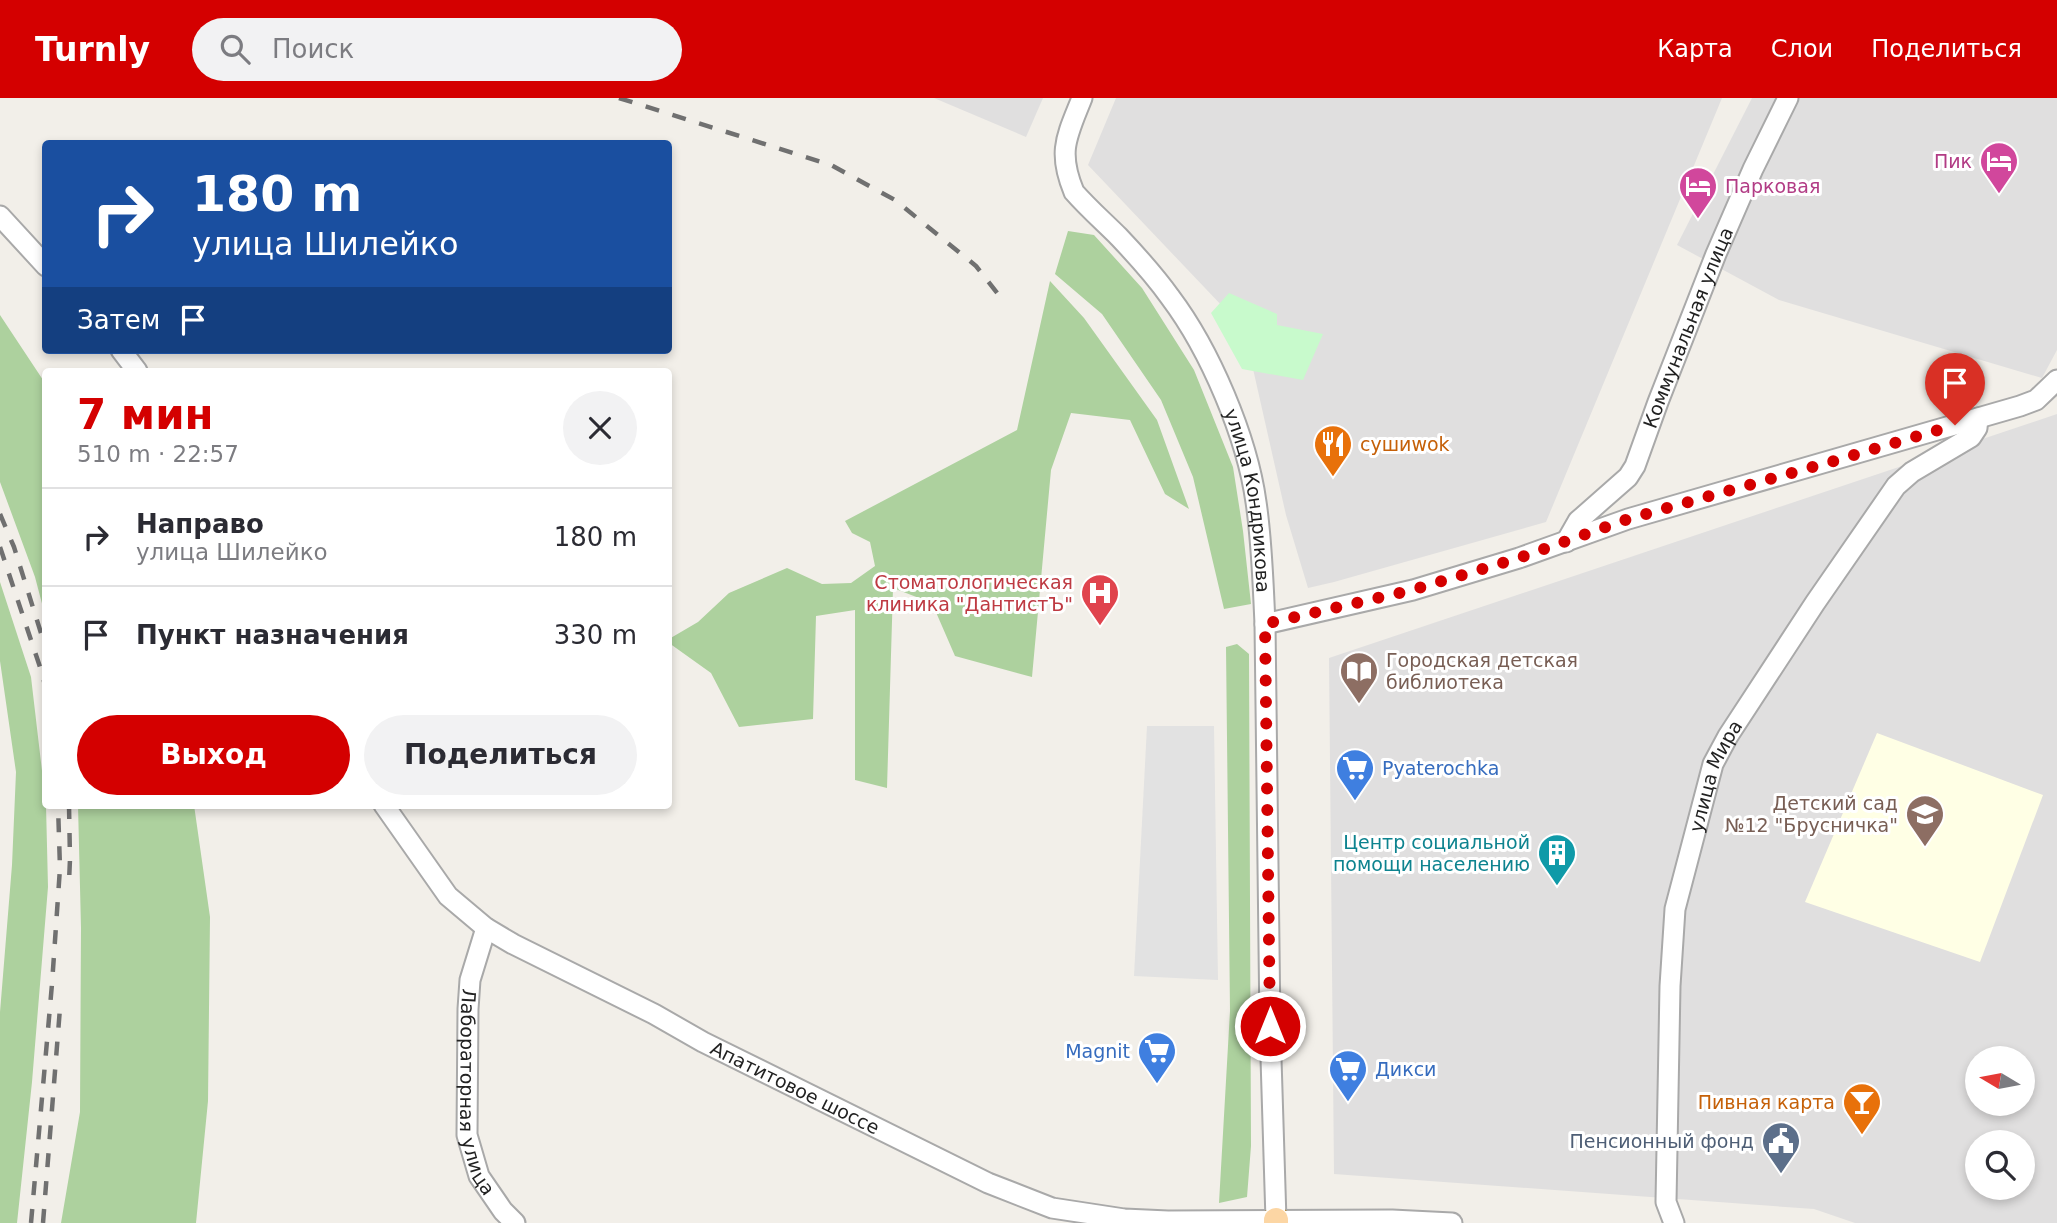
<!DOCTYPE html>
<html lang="ru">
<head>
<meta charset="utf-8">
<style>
	:root { --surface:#fff; --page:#f2f2f3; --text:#2b2b33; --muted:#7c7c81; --line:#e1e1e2; --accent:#d40000 }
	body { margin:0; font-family:"DejaVu Sans",sans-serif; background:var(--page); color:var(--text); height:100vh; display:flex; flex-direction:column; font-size:26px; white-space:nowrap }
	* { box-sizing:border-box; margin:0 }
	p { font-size:23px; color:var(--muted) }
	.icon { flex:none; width:38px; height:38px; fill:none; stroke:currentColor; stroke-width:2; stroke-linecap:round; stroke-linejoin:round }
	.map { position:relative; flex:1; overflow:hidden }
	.panel { position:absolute; left:42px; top:270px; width:630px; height:441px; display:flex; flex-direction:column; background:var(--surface); border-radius:7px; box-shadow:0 4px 10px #0003 }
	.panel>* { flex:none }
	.guide { position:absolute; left:42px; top:42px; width:630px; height:214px; border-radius:7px; box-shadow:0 4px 10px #0003; background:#1a4fa0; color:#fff; overflow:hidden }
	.needle { width:46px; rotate:280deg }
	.buttons { position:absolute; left:1965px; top:948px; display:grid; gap:14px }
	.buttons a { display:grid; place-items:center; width:70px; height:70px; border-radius:50%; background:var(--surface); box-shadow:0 4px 10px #0003; font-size:35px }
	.pin { position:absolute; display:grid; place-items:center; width:60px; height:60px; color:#fff; margin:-72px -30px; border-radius:50% 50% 50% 0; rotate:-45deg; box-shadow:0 0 7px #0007 }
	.pin .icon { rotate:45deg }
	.me { position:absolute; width:77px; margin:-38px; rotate:0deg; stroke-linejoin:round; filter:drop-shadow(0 0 5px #0008) }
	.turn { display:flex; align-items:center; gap:24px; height:147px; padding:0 35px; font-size:32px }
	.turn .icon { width:91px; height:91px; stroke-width:2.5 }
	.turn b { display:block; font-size:49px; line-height:60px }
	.then { display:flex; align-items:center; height:66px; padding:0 35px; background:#0003; gap:14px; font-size:26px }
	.round { display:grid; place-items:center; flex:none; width:74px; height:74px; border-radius:37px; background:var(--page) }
	.headline { display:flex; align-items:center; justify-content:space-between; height:119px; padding:0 35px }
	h1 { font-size:42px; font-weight:600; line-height:52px; color:var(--accent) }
	.button { display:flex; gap:14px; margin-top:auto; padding:14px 35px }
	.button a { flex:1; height:80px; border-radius:42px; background:var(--accent); color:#fff; font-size:28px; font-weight:600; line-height:80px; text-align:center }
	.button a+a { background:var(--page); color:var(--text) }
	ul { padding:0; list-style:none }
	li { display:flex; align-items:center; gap:21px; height:98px; padding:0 35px; border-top:2px solid var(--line) }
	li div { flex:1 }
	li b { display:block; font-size:26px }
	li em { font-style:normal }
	header { display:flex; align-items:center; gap:42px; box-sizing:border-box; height:98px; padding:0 35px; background:var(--accent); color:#fff }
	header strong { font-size:33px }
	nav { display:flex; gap:38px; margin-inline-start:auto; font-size:24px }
	.search { width:490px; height:63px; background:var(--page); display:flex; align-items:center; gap:18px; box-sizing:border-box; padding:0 24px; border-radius:38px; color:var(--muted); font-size:26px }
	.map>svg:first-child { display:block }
	.residential { fill:#e0dfdf; fill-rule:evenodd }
	.education { fill:#ffffe5 }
	.forest { fill:#add19e }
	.park { fill:#c8facc }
	.parking { fill:#e2e2e2 }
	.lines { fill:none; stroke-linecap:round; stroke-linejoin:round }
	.minor-casing { stroke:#a9a9a9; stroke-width:23 }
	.major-casing { stroke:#a06b00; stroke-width:28 }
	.minor { stroke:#fff; stroke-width:19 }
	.major { stroke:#fcd6a4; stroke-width:24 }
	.rail { stroke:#707070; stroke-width:4.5; stroke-dasharray:14 14; stroke-linecap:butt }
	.route { stroke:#d40000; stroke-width:12; stroke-dasharray:0 21.6 }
	.labels { text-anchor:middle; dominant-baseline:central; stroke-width:6; stroke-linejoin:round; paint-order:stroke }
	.hotel-label { font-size:19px; fill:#b23c85; stroke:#fff; text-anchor:end }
	.street-label { font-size:19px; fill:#222; stroke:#fff }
	.food-label { font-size:19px; fill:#c56008; stroke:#fff; text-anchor:start }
	.health-label { font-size:19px; fill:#be3a42; stroke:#fff; text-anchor:end }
	.education-label { font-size:19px; fill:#785e54; stroke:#fff; text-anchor:start }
	.shop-label { font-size:19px; fill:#366cbe; stroke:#fff; text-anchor:start }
	.culture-label { font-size:19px; fill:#0d838f; stroke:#fff; text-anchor:end }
	.service-label { font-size:19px; fill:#4e5e75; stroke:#fff; text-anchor:end }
</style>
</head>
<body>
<header>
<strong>Turnly</strong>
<div class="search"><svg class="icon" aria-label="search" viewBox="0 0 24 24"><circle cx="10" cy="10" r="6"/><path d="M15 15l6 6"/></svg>Поиск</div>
<nav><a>Карта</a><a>Слои</a><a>Поделиться</a></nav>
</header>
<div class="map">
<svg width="2057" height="1125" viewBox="0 0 2057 1125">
	<rect width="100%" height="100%" fill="#f2efe9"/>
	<g class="residential">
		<polygon points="934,0 1043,0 1026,39"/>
		<polygon points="1116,0 1722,0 1546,424 1334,484 1308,490 1286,417 1244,231 1088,67"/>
		<polygon points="1752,0 2057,0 2057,252 2042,280 1779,202 1677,147"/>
		<path d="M 2057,316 L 2057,1125 L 1855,1125 L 1814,1111 L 1334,1076 L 1329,560 ZM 1978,961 L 2023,961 L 2023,1006 L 1978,1006 ZM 1978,1045 L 2023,1045 L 2023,1090 L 1978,1090 Z"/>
	</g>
	<polygon class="education" points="1877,635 2043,697 1980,864 1805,804"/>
	<g class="forest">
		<polygon points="1068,133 1094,137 1142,190 1194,272 1233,369 1243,433 1251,506 1224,511 1193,379 1161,302 1102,216 1055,176"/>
		<polygon points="1050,183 1084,220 1157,322 1189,411 1165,396 1130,322 1071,315 1051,372 1032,579 955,558 932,505 893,490 887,690 855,682 855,512 816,518 813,621 739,629 711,575 669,545 669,541 698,524 729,495 787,470 822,486 851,485 875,468 870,444 852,435 845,423 1017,332"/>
		<polygon points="0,217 45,285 45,517 35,479 0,384"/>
		<polygon points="0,484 31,579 46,707 48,789 32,984 17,1125 0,1125 0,914 12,767 16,674 0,563"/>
		<polygon points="1237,546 1249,556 1251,1048 1247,1099 1219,1105 1230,913 1226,549"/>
		<polygon points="78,707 194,707 210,819 208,1003 196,1125 61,1125 80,1014 81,830"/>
	</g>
	<polygon class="park" points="1229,195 1277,216 1277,227 1323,236 1303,282 1242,271 1211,215"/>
	<polygon class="parking" points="1147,628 1214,628 1218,882 1134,878"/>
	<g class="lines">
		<defs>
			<g id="minor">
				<path id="s1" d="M 1082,0 C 1067,38 1057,53 1074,94 C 1088,110 1104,124 1119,139 C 1137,158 1155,178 1170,199 C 1210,252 1247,339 1256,404 C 1262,444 1263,485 1265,526 L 1270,928 L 1276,1122"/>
				<polyline points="0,118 46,168"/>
				<polyline points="121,252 137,273"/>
				<path id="s2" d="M 1566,444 L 1578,423 L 1628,379 L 1635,368 L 1658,304 L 1716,156 L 1753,71 L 1788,0"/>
				<polyline points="1265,526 1413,492 1519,460 1628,421 2020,308 2036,302 2057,282"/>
				<path id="s3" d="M 384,707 L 448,798 L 486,830 L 513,846 L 654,916 L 703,944 L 988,1085 L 1052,1110 L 1124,1121 L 1168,1123 L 1392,1122 L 1452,1125"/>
				<path id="s4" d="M 486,830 L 470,882 L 468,911 L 467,1037 L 479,1078 L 503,1113 L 515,1125"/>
				<path id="s5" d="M 1674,1125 L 1666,1104 L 1670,888 L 1675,811 L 1713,666 L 1728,638 L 1815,505 L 1896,388 L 1912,374 L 1971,339 L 1977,330 L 1978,320"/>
			</g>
			<polyline id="major" points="1276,1125 1276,1122"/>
		</defs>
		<use href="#minor" class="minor-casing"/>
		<use href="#major" class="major-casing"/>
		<use href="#minor" class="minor"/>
		<use href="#major" class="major"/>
		<g class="rail">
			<polyline points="619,0 831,67 895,102 976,168 1001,200"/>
			<polyline points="0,416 14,449 46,551"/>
			<polyline points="0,449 43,578 46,594"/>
			<polyline points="69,707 70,761 69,784"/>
			<polyline points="31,1125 52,886 60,770 58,707"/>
			<polyline points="43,1125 60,910"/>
		</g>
	</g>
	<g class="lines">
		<polyline class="route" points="1270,928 1265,526 1412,492 1519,460 1628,421 1827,365 1955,327"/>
	</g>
	<defs>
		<symbol id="hotel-pin" viewBox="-11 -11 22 30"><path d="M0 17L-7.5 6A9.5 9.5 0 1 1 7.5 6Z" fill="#d1479c" stroke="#fff"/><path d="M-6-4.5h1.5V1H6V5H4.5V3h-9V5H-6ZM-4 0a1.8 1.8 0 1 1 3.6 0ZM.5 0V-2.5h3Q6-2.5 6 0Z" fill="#fff"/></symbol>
		<symbol id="restaurant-pin" viewBox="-11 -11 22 30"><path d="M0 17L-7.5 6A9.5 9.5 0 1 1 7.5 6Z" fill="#e8710a" stroke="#fff"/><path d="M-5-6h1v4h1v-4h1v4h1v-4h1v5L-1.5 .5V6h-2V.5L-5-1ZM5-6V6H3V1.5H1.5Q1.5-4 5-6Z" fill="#fff"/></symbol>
		<symbol id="hospital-pin" viewBox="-11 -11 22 30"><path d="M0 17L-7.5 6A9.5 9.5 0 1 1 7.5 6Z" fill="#e0444e" stroke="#fff"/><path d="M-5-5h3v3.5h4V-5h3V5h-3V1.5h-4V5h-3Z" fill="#fff"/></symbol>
		<symbol id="library-pin" viewBox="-11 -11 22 30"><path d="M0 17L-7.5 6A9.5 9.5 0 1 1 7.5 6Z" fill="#8d6e63" stroke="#fff"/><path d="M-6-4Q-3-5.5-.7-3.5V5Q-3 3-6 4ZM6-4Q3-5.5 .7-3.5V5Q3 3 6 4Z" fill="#fff"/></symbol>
		<symbol id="supermarket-pin" viewBox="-11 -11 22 30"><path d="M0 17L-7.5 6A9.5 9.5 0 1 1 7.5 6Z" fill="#3f7fe0" stroke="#fff"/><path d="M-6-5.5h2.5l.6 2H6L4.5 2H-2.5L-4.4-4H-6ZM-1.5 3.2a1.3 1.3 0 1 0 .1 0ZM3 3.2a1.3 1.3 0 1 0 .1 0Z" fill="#fff"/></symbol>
		<symbol id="school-pin" viewBox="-11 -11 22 30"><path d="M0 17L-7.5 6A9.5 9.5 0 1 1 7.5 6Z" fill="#8d6e63" stroke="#fff"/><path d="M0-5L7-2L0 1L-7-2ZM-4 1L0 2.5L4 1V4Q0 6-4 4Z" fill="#fff"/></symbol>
		<symbol id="building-pin" viewBox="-11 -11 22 30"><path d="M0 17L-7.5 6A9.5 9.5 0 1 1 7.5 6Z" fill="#0f9aa8" stroke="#fff"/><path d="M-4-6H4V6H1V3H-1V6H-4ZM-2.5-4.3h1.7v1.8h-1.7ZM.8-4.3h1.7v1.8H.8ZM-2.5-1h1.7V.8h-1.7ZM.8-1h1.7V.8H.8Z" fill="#fff"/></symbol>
		<symbol id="bar-pin" viewBox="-11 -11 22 30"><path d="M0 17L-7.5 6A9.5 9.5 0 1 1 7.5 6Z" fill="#e8710a" stroke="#fff"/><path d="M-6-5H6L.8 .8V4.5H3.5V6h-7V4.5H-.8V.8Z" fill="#fff"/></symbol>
		<symbol id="civic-pin" viewBox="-11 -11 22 30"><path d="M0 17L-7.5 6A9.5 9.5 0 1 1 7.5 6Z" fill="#5c6f8a" stroke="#fff"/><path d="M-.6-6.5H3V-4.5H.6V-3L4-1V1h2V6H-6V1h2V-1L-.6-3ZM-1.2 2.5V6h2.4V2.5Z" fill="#fff"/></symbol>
	</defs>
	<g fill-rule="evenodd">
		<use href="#hotel-pin" x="1977" y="41" width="44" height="60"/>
		<use href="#hotel-pin" x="1676" y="66" width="44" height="60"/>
		<use href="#restaurant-pin" x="1311" y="324" width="44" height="60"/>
		<use href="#hospital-pin" x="1078" y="473" width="44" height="60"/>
		<use href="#library-pin" x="1337" y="551" width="44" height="60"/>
		<use href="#supermarket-pin" x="1333" y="648" width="44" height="60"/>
		<use href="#school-pin" x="1903" y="694" width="44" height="60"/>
		<use href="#building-pin" x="1535" y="733" width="44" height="60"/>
		<use href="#supermarket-pin" x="1135" y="931" width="44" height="60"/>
		<use href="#supermarket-pin" x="1326" y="949" width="44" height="60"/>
		<use href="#bar-pin" x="1840" y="982" width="44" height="60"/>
		<use href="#civic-pin" x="1759" y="1021" width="44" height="60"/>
	</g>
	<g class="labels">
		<g class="hotel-label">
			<text x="1972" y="63">Пик</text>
			<text x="1725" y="88" text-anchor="start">Парковая</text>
		</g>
		<g class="street-label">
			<text stroke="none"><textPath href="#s2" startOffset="252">Коммунальная улица</textPath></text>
			<text stroke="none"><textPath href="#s1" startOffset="462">улица Кондрикова</textPath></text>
			<text stroke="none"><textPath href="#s5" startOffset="455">улица Мира</textPath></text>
			<text stroke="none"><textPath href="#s3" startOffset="509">Апатитовое шоссе</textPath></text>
			<text stroke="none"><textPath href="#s4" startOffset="168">Лабораторная улица</textPath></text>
		</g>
		<g class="food-label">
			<text x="1360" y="346">сушиwok</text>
			<text x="1835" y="1004" text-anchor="end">Пивная карта</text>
		</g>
		<g class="health-label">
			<text x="1073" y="484">Стоматологическая<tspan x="1073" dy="22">клиника "ДантистЪ"</tspan></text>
		</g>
		<g class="education-label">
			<text x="1386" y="562">Городская детская<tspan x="1386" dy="22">библиотека</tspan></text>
			<text x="1898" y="705" text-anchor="end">Детский сад<tspan x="1898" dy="22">№12 "Брусничка"</tspan></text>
		</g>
		<g class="shop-label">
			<text x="1382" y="670">Pyaterochka</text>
			<text x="1130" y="953" text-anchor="end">Magnit</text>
			<text x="1375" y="971">Дикси</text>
		</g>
		<g class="culture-label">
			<text x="1530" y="744">Центр социальной<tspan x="1530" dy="22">помощи населению</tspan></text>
		</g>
		<g class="service-label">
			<text x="1754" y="1043">Пенсионный фонд</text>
		</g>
	</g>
</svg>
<div class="buttons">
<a><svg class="needle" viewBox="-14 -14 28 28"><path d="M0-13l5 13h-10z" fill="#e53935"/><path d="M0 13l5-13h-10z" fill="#7c7c81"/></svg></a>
<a><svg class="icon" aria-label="search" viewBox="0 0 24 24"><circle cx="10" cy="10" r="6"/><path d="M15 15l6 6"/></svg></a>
</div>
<div class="pin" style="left:1955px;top:327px;background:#d93025"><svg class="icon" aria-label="arrive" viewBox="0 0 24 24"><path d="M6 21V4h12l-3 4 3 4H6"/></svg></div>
<svg class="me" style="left:1270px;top:928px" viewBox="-20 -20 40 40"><circle r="17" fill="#d40000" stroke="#fff" stroke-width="3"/><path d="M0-11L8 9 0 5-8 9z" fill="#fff"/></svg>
<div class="guide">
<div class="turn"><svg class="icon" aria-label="right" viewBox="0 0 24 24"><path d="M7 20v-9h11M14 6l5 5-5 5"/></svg><div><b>180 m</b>улица Шилейко</div></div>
<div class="then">Затем<svg class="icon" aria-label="arrive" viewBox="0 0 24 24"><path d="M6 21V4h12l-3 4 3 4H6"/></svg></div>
</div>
<section class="panel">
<div class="headline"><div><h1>7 мин</h1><p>510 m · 22:57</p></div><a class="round"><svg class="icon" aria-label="close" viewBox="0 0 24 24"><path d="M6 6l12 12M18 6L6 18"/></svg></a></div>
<ul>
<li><svg class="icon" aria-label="right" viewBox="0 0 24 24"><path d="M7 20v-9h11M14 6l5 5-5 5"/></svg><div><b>Направо</b><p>улица Шилейко</p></div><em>180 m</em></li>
<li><svg class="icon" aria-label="arrive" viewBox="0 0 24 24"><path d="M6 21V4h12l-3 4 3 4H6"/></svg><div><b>Пункт назначения</b></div><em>330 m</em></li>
</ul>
<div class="button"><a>Выход</a><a>Поделиться</a></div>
</section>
</div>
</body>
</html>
